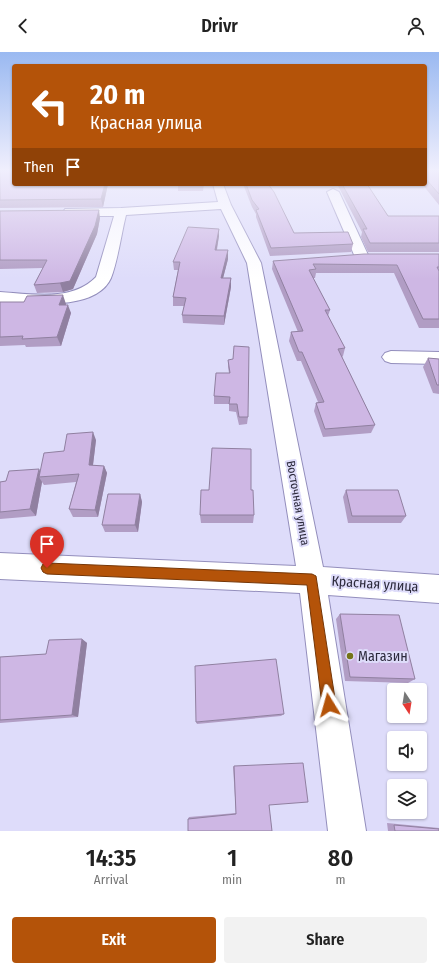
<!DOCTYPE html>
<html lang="en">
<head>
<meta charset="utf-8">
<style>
	:root { --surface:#fff; --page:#f2f2f2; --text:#222; --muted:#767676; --accent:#b45309 }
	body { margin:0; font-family:"Fira Sans Condensed",sans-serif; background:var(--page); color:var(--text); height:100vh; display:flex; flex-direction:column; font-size:15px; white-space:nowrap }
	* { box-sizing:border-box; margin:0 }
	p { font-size:13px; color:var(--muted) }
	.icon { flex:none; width:22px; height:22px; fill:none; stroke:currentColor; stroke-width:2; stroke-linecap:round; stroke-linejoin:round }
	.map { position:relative; height:779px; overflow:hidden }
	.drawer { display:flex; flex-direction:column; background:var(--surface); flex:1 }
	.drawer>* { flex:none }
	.guide { position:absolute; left:12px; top:12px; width:415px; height:122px; border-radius:4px; box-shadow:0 1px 3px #0004; background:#b45309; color:#fff; overflow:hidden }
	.needle { width:26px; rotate:168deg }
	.tools { position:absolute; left:387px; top:631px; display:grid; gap:8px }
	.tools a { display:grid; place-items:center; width:40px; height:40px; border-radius:4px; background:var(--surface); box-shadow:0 1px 3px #0004; font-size:20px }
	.pin { position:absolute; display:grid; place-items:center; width:34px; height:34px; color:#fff; margin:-41px -17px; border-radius:50% 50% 50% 0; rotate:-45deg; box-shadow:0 0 4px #0007 }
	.pin .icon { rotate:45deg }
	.me { position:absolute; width:44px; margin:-22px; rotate:352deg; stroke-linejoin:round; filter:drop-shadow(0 0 3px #0008) }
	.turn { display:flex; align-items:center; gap:14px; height:84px; padding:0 12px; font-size:18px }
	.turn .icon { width:52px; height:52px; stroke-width:2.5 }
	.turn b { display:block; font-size:28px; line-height:34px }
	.then { display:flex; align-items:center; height:38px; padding:0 12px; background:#0003; gap:8px; font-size:15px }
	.eta { display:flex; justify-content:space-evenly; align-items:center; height:68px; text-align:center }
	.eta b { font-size:24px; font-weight:600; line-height:28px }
	.cta { display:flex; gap:8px; margin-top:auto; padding:8px 12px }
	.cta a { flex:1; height:46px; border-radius:4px; background:var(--accent); color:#fff; font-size:16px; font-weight:600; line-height:46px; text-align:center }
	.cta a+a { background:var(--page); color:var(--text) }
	header { display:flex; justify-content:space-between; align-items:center; height:52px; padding:0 12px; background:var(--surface); font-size:18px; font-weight:600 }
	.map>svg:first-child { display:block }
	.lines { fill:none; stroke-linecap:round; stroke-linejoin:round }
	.street-casing { stroke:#938ebc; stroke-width:2 }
	.street { fill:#fff; fill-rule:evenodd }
	.wall { fill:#b19dc4 }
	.shaded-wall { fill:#9080a0 }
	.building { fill:#ceb7e4; stroke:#9080a0 }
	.route { fill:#b45309; stroke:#753606 }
	.poi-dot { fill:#757418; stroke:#dedcfa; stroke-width:1.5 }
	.labels { text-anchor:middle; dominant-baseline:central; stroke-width:4; stroke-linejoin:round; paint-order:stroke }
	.street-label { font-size:12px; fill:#2c2a3c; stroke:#dedcfa }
	.near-street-label { font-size:14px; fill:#2c2a3c; stroke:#dedcfa }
	.near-poi-label { font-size:14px; fill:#2c2a3c; stroke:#dedcfa; text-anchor:start }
</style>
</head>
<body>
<header><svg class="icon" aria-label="back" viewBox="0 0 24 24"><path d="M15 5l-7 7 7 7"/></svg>Drivr<svg class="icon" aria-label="person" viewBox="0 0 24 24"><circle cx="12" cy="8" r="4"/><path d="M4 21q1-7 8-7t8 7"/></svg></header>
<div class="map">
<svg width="439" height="779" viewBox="0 0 439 779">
	<rect width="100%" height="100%" fill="#dedcfa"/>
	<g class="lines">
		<defs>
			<g id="street">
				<path d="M 213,132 L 223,132 L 231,153 L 261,211 L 323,515 L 439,523 L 439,551 L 328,543 L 366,779 L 328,779 L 300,541 L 0,527 L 0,501 L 296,514 L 247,211 L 221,157 L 126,163 C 121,183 118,208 111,226 C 96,260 29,251 0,250 L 0,240 C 31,242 72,250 96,225 L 114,164 L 69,164 L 63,160 L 65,157 L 121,156 L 218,150 Z"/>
				<polygon points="333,137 339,140 369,205 367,208 357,208 355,205 327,140"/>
				<polygon points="391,299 439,300 439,312 391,311 385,309 382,305 385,301"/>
			</g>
		</defs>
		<use href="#street" class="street-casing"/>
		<use href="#street" class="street"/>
	</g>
	<g class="wall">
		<polygon points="0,118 14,132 108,132 103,155 0,156"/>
		<polygon points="425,118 439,118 439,153 422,132 425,132"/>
		<polygon points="178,132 204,132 203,139 178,139"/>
		<polygon points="243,132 268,132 294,181 353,192 351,200 270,204 256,165 256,162 252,155"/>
		<polygon points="337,132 367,132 388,164 439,164 439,200 368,200 361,185 362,180"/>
		<polygon points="0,159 100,166 97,182 73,237 63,240 37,241 34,233 43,216 0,217"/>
		<polygon points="219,177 219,184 217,198 228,207 223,226 231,235 224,273 183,271 182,263 184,254 173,254 173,245 178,218 174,218 173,210"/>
		<polygon points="439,202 439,276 419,276 394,221 316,221 315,226 313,226 330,258 328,264 345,296 343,304 342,305 375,373 371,381 323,385 314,359 316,351 318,350 301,309 297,309 289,289 291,280 298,280 272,217 273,209"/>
		<polygon points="0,250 66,252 66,253 71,261 61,294 26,295 25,293 0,294"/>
		<polygon points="428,306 439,307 439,342 433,341 423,315"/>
		<polygon points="228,308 248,365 247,372 239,373 236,360 229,359 229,352 214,352 214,344 229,321 228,315"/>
		<polygon points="96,388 93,413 104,414 107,421 98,465 73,465 69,457 76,430 44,433 42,430 36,464 0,467 0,430 6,429 40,420 64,399"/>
		<polygon points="251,438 254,463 253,471 201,471 200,463"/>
		<polygon points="346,438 406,464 401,471 348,471 343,445"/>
		<polygon points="140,442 142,450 138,480 105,480 102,473"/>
		<polygon points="340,562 415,627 408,631 345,629 336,567"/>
		<polygon points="82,587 87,591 78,665 0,671 0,605 46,602"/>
		<polygon points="284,662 281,664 197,672 196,670"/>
		<polygon points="234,714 269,753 272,779 188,767 189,765 236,761 233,715"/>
		<polygon points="387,771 439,776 439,779 388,779"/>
	</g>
	<g class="shaded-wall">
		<polygon points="105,132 108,132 103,155 101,147"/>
		<polygon points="99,158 100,166 97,182 73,237 63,240 60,231"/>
		<polygon points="219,177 219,184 215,206 215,198"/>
		<polygon points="228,198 228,207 221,234 221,226"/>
		<polygon points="231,226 231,235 224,273 224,264"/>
		<polygon points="63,243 66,252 62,262 59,253"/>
		<polygon points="68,253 71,261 61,294 57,285"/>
		<polygon points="93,380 96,388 92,421 89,413"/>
		<polygon points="104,414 107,421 98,465 95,458"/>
		<polygon points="39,417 43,425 39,425 42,430 36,464 30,457"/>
		<polygon points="140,442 142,450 138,480 135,473"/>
		<polygon points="82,587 87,591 78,665 72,663"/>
	</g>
	<g class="building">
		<polygon points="0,118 14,118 14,132 105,132 101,147 0,148"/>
		<polygon points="425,118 439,118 439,142 425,126"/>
		<polygon points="246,132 268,132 274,140 294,181 348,180 353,192 271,196 256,158 259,157 252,148"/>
		<polygon points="342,132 367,132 388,164 439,164 439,191 370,191 363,177 367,177"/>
		<polygon points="99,158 95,174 70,229 60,231 34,233 47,208 0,208 0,159"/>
		<polygon points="188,175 219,177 215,198 228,198 221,226 231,226 224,264 182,263 186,246 173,245 180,210 173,210"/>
		<polygon points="364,202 439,202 439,215 437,215 439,219 439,267 423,267 397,213 313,212 316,217 309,218 330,258 325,258 345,296 338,297 375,373 325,377 316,351 324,350 302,300 299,300 291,280 303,279 273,209"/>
		<polygon points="63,243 59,253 68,253 57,285 22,287 23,284 0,285 0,250 24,250 27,244"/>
		<polygon points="234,294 249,295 248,365 239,365 237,352 229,352 230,345 214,344 216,321 230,321 228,308 233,307"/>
		<polygon points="428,306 439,307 439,333 437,333"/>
		<polygon points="93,380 89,413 104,414 95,458 69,457 79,422 39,425 44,401 64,399 67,382"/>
		<polygon points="212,396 251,397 251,438 253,438 254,463 200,463 201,438 209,438"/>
		<polygon points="39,417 30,457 0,460 0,430 6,429 9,419"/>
		<polygon points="346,438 398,438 406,464 352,464"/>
		<polygon points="108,442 140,442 135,473 102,473"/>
		<polygon points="340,562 399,563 415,627 350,625"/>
		<polygon points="82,587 72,663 0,668 0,605 46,602 49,588"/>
		<polygon points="276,607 284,662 196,670 195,614"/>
		<polygon points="303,711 308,750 269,753 272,779 188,779 188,767 236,762 234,714"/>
		<polygon points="394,773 439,777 439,779 395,779"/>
	</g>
	<linearGradient id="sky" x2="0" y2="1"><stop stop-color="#9ab9f1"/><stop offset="0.52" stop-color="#f0effd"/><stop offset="1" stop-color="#f0effd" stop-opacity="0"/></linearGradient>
	<rect width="439" height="227" fill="url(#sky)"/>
	<polygon class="route" points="47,511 312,522 316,524 336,653 334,658 329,660 324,658 322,653 307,533 47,522 43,520 41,516 43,512"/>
	<circle class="poi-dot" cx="350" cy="604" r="4"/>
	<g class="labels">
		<g class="street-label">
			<text transform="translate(298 451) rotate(80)">Восточная улица</text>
		</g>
		<g class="near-street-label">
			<text transform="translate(375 532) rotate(4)">Красная улица</text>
		</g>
		<g class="near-poi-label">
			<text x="358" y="604">Магазин</text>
		</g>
	</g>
</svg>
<div class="tools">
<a><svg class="needle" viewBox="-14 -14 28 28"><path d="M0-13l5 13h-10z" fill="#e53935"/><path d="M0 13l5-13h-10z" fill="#767676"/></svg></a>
<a><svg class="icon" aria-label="sound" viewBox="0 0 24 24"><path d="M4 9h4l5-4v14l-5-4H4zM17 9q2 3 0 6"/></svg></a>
<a><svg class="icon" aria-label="layers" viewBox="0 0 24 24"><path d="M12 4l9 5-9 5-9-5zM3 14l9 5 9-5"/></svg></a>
</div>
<div class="pin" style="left:47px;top:516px;background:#d93025"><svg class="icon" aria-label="arrive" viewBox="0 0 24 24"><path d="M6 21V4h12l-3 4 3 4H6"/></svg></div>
<svg class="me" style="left:329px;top:653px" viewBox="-20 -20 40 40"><path d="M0-17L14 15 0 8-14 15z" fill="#b45309" stroke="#fff" stroke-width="4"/></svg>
<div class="guide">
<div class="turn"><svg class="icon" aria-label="left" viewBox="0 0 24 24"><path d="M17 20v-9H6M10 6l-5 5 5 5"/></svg><div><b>20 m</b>Красная улица</div></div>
<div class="then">Then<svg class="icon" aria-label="arrive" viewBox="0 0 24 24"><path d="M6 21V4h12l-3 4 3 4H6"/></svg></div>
</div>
</div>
<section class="drawer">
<div class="eta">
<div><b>14:35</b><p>Arrival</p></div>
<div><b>1</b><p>min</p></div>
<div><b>80</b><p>m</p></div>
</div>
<div class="cta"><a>Exit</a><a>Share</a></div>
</section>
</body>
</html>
